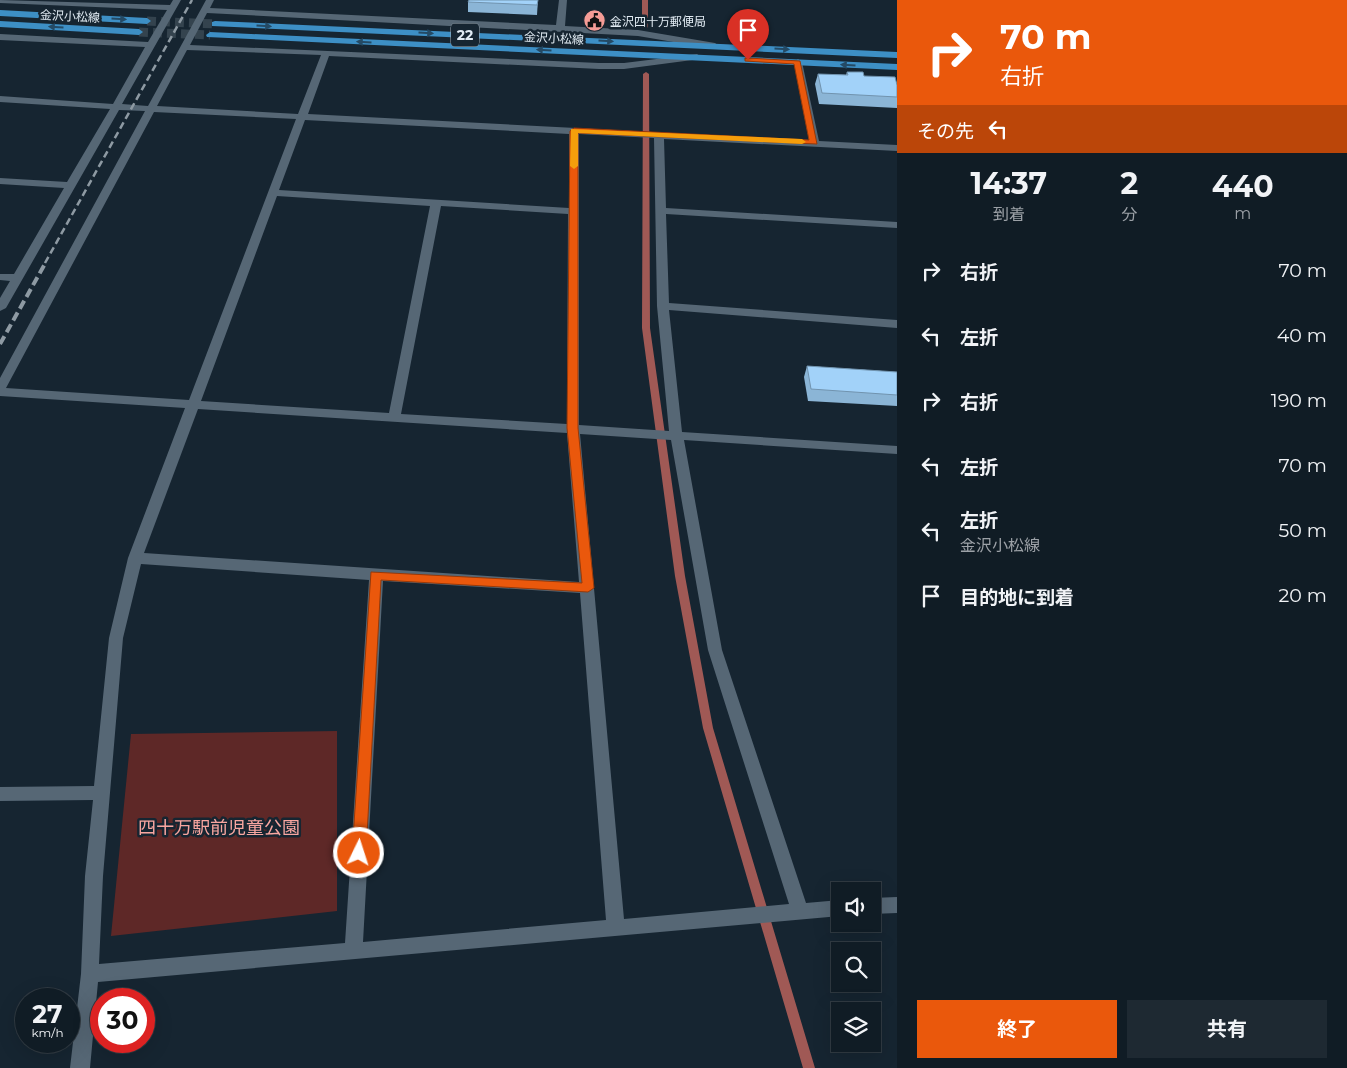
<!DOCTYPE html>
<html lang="ja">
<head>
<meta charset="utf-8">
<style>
	:root { --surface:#101c25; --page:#1e2932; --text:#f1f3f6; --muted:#9ca1a7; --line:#303a42; --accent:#ea580c }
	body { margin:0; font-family:Montserrat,"Noto Sans JP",sans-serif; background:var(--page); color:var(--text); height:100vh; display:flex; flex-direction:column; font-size:19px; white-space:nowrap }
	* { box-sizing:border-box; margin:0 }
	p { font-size:16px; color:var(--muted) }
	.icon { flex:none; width:28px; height:28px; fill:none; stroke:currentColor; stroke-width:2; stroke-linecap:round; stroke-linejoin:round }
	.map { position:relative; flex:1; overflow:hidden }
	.panel { display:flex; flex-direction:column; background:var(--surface); width:450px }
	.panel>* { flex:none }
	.top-card { background:#ea580c; color:#fff; overflow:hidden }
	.buttons { position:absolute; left:831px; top:882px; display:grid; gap:10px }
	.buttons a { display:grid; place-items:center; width:50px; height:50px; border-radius:0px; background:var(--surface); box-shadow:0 5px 20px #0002,0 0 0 1px var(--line); font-size:25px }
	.speed { position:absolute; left:15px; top:988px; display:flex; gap:10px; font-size:25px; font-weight:700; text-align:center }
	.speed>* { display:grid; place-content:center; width:65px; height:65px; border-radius:50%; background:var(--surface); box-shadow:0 5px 20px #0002,0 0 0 1px var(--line); line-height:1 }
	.speed small { font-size:12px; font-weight:400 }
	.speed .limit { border:8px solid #d22; background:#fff; color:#111 }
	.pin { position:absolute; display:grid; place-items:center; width:42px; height:42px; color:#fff; margin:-51px -21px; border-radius:50% 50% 50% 0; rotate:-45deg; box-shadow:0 0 5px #0007 }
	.pin .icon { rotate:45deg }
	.me { position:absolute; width:55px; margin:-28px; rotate:4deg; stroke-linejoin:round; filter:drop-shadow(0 0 4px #0008) }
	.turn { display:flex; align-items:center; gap:18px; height:105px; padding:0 20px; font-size:22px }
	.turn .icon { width:65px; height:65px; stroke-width:2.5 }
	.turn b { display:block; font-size:35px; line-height:42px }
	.then { display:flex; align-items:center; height:48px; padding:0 20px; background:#0003; gap:10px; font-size:19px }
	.eta { display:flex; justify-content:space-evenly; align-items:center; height:85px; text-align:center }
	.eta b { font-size:30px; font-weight:700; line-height:35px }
	.button { display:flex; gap:10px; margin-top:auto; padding:10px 20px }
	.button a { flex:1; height:58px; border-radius:0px; background:var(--accent); color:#fff; font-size:20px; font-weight:700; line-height:58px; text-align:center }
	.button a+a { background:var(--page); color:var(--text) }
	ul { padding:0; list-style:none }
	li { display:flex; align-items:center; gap:15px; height:65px; padding:0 20px }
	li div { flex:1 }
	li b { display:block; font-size:19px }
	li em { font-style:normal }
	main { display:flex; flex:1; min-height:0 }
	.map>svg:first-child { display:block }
	.green { fill:#5e2827 }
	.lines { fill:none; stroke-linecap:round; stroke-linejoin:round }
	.stream { fill:#a05955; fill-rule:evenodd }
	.primary-tunnel { stroke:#34434e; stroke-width:9; stroke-dasharray:9 5; stroke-linecap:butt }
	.minor { fill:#566775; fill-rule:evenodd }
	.primary { fill:#3d8fc5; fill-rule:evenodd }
	.rail-far1 { stroke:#8e9aa3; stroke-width:2.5; stroke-dasharray:7 4; stroke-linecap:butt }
	.rail { stroke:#8e9aa3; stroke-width:4; stroke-dasharray:9 4.5; stroke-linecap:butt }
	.wall { fill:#8bb5d6 }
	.building { fill:#a2d2f9; stroke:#7193ae }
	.oneway { fill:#244a65 }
	.route { fill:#ea580c; stroke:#983908 }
	.slow { fill:#f59e0b }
	.labels { text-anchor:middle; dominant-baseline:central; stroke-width:5; stroke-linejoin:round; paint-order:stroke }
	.far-street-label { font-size:12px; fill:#e1ebf3; stroke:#162531 }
	.far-poi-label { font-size:12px; fill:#e1ebf3; stroke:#162531; text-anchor:start }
	.shield { fill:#162531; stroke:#a4b0b9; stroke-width:1 }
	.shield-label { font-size:14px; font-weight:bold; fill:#e1ebf3 }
	.near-park-label { font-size:18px; fill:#f9a6a0; stroke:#162531 }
</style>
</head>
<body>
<main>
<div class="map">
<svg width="897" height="1068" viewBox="0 0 897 1068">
	<rect width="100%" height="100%" fill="#162531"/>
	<polygon class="green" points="337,731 337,911 111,936 131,734"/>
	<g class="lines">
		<g class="stream">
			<polygon points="642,0 648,0 648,27 645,29 642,27"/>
			<polygon points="646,72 649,74 650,328 685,576 713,728 815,1068 803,1068 703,728 675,576 642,328 643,74"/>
		</g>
		<g class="primary-tunnel">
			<polyline points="147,21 215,24"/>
			<polyline points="139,32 210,35"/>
		</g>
		<g class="minor">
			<path d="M 0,0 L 170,5 L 173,0 L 181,0 L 122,104 L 148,106 L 206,0 L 214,0 L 210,8 L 556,25 L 559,0 L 567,0 L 565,26 L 638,30 L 715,43 L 719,46 L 715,49 L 638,36 L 207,13 L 190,45 L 599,63 L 624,63 L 697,54 L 701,57 L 700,59 L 624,69 L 599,69 L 329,56 L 308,114 L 809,140 L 794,62 L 798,59 L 802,62 L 819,141 L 897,145 L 897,151 L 664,139 L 666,208 L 897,222 L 897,228 L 666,214 L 669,303 L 897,320 L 897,328 L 669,310 L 682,432 L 897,446 L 897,454 L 684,440 L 722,650 L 806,903 L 840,900 L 840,916 L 98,982 L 90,1068 L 70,1068 L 81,974 L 85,876 L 93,800 L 0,801 L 0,787 L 94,786 L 109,638 L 128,558 L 185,408 L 0,396 L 0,378 L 145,111 L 119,110 L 6,308 L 0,311 L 0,298 L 10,281 L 0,280 L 0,274 L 14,274 L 64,188 L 0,184 L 0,178 L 67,182 L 110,109 L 0,102 L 0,96 L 113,104 L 145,47 L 0,40 L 0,34 L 148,42 L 167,10 L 0,3 ZM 187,50 L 321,55 L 298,114 L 157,106 ZM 154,112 L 296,119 L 189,400 L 6,388 ZM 305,120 L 569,134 L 569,208 L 279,190 ZM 579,134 L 654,138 L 657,306 L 669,431 L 579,425 ZM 277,196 L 430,206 L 389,413 L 201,401 ZM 441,206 L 568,214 L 567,424 L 401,414 ZM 198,409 L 567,433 L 579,582 L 144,553 ZM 580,434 L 671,440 L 708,650 L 789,904 L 624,919 ZM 141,564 L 369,580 L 345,943 L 99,964 L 103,876 L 123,638 ZM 383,581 L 580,593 L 606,920 L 363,942 Z"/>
			<polygon points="897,897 897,913 872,914 872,898"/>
		</g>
		<g class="primary">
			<polygon points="0,10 147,18 151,21 147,24 0,16"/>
			<polygon points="0,21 139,29 143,32 139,35 0,27"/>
			<polygon points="215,21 897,52 897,58 212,26 212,22"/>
			<polygon points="210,32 897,64 897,70 207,37 206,35"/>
		</g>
		<polyline class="rail-far1" points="45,263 192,0"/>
		<polyline class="rail" points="0,344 46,262"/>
	</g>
	<g class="wall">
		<polygon points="538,0 537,15 468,12 468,2"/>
		<polygon points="847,72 864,76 897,97 897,108 819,104 815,84 818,74 846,75"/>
		<polygon points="807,366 897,372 897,406 808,401 804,377"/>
	</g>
	<g class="building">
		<polygon points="469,0 538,0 537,5 468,2"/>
		<polygon points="847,72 863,72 864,76 895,77 897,85 897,97 822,93 818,74 848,75"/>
		<polygon points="807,366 897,372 897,395 811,389"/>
	</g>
	<defs><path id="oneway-solid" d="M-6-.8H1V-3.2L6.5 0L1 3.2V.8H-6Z" transform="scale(1.25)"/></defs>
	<g class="oneway">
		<use href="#oneway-solid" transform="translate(119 19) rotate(3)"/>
		<use href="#oneway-solid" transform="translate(264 26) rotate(3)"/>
		<use href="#oneway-solid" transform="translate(56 27) rotate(-177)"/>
		<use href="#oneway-solid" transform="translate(426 33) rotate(3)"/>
		<use href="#oneway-solid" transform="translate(606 41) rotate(3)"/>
		<use href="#oneway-solid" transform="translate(364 42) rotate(-177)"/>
		<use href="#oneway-solid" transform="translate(782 49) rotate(3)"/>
		<use href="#oneway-solid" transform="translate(544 50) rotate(-177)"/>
		<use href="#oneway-solid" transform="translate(848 65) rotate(-177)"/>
	</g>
	<polygon class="route" points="748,58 800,61 817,144 578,133 578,428 594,588 588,592 381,580 366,853 364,857 359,859 354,857 352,853 371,572 582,583 567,428 570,131 574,128 809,140 794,64 745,61 745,58"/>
	<polygon class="slow" points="571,129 802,139 806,142 802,144 578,133 578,166 574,169 570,166"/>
	<defs>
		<symbol id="civic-disc" viewBox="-11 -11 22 22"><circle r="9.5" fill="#f59c96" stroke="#162531"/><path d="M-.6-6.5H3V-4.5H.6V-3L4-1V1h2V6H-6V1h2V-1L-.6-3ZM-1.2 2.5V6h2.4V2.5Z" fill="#111"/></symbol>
	</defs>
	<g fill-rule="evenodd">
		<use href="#civic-disc" x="582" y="8" width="25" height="25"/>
	</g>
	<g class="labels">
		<g class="far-street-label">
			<text transform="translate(70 16) rotate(3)">金沢小松線</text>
			<text transform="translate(554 38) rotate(3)">金沢小松線</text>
		</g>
		<g class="far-poi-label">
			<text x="610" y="21">金沢四十万郵便局</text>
		</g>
		<rect class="shield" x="451" y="23.5" width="28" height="23" rx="4"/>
		<g class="shield-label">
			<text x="465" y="35">22</text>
		</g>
		<g class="near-park-label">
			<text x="219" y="828">四十万駅前児童公園</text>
		</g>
	</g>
</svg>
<div class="buttons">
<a><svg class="icon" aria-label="sound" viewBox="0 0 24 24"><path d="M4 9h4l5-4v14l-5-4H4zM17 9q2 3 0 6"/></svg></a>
<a><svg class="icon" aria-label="search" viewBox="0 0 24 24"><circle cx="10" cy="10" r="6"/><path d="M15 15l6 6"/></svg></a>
<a><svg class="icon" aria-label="layers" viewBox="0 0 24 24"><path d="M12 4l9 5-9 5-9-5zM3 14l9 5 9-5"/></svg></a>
</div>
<div class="speed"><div>27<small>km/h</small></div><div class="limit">30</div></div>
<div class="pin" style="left:748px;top:60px;background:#d93025"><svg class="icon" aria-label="arrive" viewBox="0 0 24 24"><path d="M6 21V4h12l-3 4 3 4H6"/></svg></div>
<svg class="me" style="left:359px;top:853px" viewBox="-20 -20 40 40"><circle r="17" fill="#ea580c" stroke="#fff" stroke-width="3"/><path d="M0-11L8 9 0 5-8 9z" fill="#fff"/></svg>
</div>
<section class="panel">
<div class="top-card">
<div class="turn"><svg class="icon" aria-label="right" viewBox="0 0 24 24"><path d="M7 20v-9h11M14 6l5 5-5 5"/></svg><div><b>70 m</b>右折</div></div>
<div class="then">その先<svg class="icon" aria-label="left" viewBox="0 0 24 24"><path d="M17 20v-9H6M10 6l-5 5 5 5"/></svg></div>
</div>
<div class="eta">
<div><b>14:37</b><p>到着</p></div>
<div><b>2</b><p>分</p></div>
<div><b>440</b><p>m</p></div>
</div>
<ul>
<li><svg class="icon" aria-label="right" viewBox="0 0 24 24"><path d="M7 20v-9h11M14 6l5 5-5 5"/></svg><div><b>右折</b></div><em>70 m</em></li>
<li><svg class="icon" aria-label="left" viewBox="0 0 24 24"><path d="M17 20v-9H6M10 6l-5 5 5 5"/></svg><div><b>左折</b></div><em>40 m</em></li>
<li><svg class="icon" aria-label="right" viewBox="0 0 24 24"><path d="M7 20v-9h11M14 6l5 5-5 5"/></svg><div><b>右折</b></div><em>190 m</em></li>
<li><svg class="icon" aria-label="left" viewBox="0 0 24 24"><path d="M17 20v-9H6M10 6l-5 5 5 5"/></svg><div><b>左折</b></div><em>70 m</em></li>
<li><svg class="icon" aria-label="left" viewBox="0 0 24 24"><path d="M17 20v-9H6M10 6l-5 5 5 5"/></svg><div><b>左折</b><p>金沢小松線</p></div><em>50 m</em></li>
<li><svg class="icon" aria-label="arrive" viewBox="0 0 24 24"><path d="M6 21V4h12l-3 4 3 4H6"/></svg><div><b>目的地に到着</b></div><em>20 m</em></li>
</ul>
<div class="button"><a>終了</a><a>共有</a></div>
</section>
</main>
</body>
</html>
